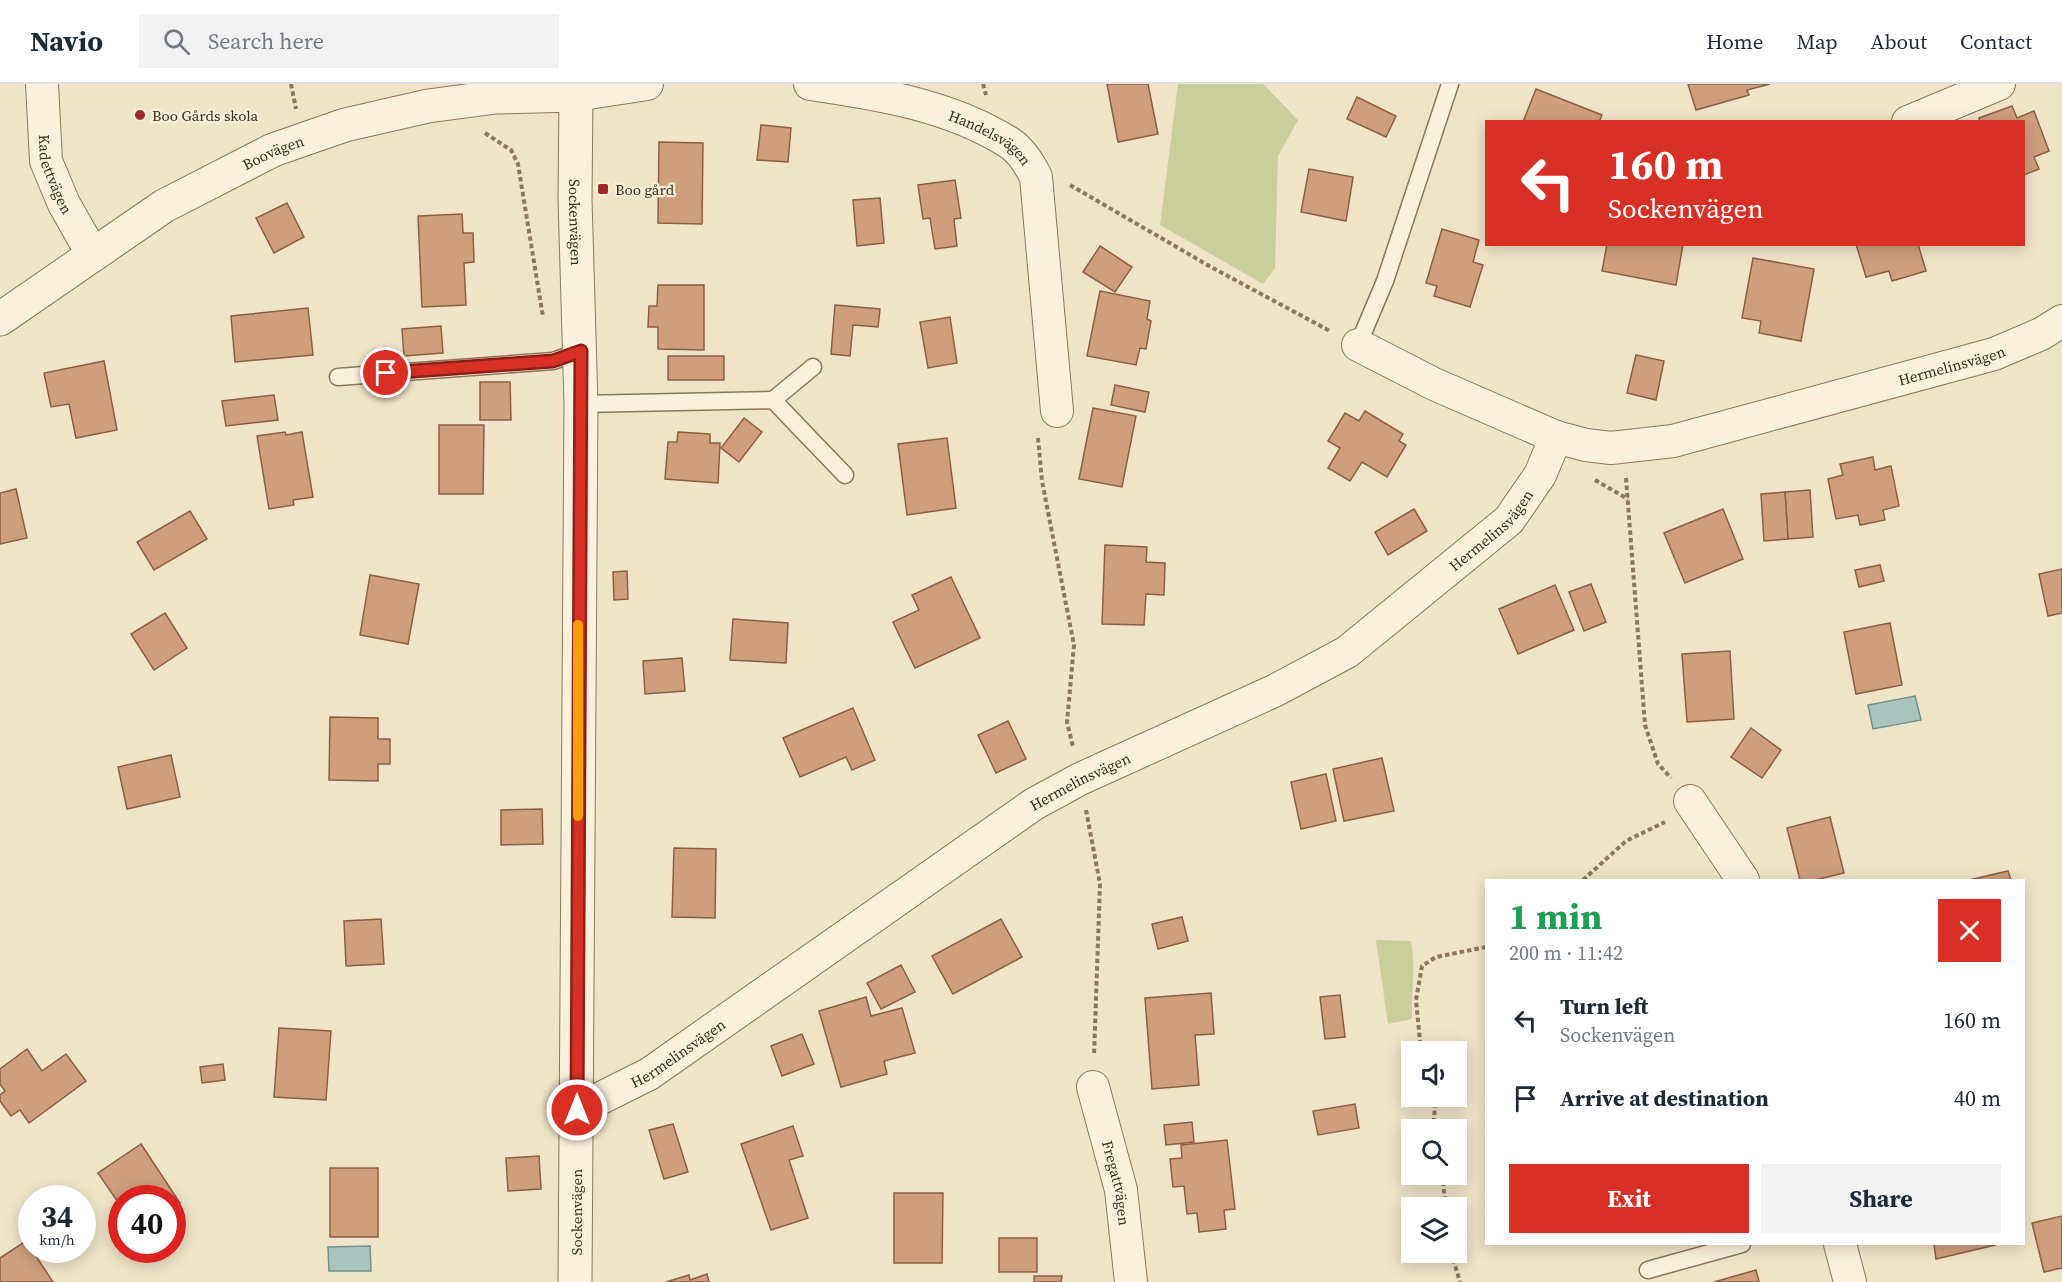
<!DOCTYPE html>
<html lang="en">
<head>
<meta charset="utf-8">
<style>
	:root { --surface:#fff; --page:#f2f2f3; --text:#1f2937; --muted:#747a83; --line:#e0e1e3; --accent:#d93025 }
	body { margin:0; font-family:"Source Serif 4",serif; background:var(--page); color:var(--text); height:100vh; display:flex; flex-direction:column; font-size:22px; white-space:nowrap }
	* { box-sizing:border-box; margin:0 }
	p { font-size:20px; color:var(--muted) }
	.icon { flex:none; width:33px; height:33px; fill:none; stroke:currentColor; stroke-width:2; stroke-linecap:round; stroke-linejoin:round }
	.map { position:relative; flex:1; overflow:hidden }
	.panel { position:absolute; left:1485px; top:795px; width:540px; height:366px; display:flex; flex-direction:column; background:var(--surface); border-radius:0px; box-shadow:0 3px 15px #0003 }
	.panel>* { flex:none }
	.hud { position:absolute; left:1485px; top:36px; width:540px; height:126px; border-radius:0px; box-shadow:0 3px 15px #0003; background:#d93025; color:#fff; overflow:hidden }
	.controls { position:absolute; left:1401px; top:957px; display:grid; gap:12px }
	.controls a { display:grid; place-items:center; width:66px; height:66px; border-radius:0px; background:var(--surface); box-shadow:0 3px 15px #0003; font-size:30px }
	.speed { position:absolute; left:18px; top:1101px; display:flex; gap:12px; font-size:30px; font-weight:700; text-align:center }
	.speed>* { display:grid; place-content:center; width:78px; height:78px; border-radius:50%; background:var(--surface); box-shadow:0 3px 15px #0003; line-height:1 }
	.speed small { font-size:15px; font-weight:400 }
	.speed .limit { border:9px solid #d22; background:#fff; color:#111 }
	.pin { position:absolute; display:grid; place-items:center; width:51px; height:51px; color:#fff; margin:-26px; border:3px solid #fff; border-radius:50%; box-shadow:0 2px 6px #0007 }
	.me { position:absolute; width:66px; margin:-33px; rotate:0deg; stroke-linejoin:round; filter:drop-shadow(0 0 4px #0008) }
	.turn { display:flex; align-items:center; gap:21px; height:126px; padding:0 24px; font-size:27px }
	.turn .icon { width:78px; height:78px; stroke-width:2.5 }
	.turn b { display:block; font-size:42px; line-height:51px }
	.round { display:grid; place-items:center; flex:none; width:63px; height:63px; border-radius:0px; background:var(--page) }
	.summary { display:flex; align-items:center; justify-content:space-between; height:102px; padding:0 24px }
	h1 { font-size:36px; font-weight:700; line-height:45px; color:#1e9e55 }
	.primary-button { display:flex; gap:12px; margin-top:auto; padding:12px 24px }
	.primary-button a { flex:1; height:69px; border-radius:0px; background:var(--accent); color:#fff; font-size:24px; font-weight:700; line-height:69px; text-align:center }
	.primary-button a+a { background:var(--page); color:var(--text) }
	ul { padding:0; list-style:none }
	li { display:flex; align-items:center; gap:18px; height:78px; padding:0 24px }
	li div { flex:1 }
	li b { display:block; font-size:22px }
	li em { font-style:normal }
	header { display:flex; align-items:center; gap:36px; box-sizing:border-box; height:84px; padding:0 30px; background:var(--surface); border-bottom:2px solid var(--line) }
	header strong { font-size:28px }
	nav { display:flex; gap:33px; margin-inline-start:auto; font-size:21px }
	.search { width:420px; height:54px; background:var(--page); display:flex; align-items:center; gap:15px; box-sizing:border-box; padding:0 21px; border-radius:0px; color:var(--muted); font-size:22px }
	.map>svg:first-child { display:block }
	.green { fill:#c9cf9b }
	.water { fill:#a9c4bc; stroke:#6f938a; stroke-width:1.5 }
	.building { fill:#cf9f7d; stroke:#8d5f41; stroke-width:1.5 }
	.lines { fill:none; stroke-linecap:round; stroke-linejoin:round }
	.service-casing { stroke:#8d765c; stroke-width:19 }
	.minor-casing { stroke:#8d765c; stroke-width:34 }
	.tertiary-casing { stroke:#8d765c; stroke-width:35 }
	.path { stroke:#8d765c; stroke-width:4; stroke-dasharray:4.5 3; stroke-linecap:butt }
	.service { stroke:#faf1dc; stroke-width:16 }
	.minor { stroke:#faf1dc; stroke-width:32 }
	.tertiary { stroke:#faf1dc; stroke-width:33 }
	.route-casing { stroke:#8d1f18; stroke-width:15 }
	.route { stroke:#d93025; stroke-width:10 }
	.slow { stroke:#f59e0b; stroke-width:10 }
	.poi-dot { fill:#9e2a2b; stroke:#f7eed8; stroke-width:2 }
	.labels { text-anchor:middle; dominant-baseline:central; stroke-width:4.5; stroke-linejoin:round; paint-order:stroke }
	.poi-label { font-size:15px; fill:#3d2e20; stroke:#f7eed8; text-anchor:start }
	.street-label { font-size:15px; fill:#3d2e20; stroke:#f7eed8 }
</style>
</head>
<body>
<header>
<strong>Navio</strong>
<div class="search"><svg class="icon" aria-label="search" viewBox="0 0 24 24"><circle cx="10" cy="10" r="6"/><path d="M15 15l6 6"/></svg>Search here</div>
<nav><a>Home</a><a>Map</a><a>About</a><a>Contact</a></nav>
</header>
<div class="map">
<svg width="2062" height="1198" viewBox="0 0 2062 1198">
	<rect width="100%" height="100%" fill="#f0e4c8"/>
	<g class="green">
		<polygon points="1178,0 1263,0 1298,36 1278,72 1275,184 1263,200 1160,141"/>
		<path d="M 1376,856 L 1411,857 C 1416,883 1411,909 1412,935 L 1388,940 Z"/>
	</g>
	<g class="water">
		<polygon points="1915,612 1921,636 1873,645 1868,621"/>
		<polygon points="370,1162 371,1187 329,1187 328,1163"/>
	</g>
	<g class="building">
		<polygon points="1107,0 1148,0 1158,50 1118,58"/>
		<polygon points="1688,0 1770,0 1747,6 1749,11 1696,26"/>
		<polygon points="1536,5 1602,31 1599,38 1523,38"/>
		<polygon points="1357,13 1396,32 1386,53 1347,35"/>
		<polygon points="2012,22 2017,34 2034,27 2049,67 2034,73 2039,85 2024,91 2024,38 1980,38 1979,34"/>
		<polygon points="761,41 791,44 788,78 757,76"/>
		<polygon points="659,58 703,59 702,140 658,139"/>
		<polygon points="1309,85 1353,93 1346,137 1301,128"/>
		<polygon points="955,96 961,134 954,135 957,162 935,165 930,134 923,135 918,101"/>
		<polygon points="880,114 884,159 857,162 853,116"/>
		<polygon points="287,119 304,153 274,169 256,134"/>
		<polygon points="462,130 463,149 473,149 474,178 464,179 466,221 422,223 418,132"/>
		<polygon points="1442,145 1479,156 1473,178 1483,181 1470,223 1434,212 1437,202 1426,199"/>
		<polygon points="1607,160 1683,160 1676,201 1602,187"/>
		<polygon points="1856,160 1918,160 1926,187 1892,197 1889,187 1866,193"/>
		<polygon points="1100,162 1132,183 1115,208 1083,188"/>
		<polygon points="1753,174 1814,185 1801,257 1759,249 1761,237 1742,234"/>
		<polygon points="658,201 704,201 704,266 658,265 658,243 648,243 649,222 657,222"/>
		<polygon points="1100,207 1150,217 1147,235 1151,237 1146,265 1140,264 1136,281 1087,272"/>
		<polygon points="835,221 880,225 878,243 853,241 850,272 831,270"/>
		<polygon points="308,224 313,271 235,278 231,232"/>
		<polygon points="950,233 957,279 928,284 920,238"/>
		<polygon points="441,242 443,269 404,272 402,245"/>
		<polygon points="1636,271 1664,277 1656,316 1627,309"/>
		<rect x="668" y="272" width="56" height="24"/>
		<polygon points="104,277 117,346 76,354 69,320 51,323 44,289"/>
		<polygon points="480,298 510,298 511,336 480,336"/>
		<polygon points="1115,301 1149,308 1145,328 1111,321"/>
		<polygon points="274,311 278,336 226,342 222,317"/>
		<polygon points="1093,324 1136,332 1122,403 1079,395"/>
		<polygon points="1365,327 1403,350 1399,357 1406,361 1387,393 1362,378 1350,397 1328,384 1340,364 1328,357 1345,329 1359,337"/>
		<polygon points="744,334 762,348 739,378 721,364"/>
		<polygon points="439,341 484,341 483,410 439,410"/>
		<polygon points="285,348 286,351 302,348 313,413 293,416 294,421 269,425 257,352"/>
		<polygon points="678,348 710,350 710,359 720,359 718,399 665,395 668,358 677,358"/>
		<polygon points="947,354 956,424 907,431 898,360"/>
		<polygon points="1873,373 1875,386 1891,382 1899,422 1883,426 1885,436 1860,441 1858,431 1836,435 1828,395 1843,391 1840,380"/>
		<polygon points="16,405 27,454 0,460 0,409"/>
		<polygon points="1810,406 1813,453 1788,455 1785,408"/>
		<polygon points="1785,408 1788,455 1764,457 1761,410"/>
		<polygon points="1414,425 1427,447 1388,471 1375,448"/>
		<polygon points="1723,425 1743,475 1685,499 1664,449"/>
		<polygon points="190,427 207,455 154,486 137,458"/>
		<polygon points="1105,461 1147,463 1146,478 1165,479 1164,511 1146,510 1144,541 1102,540"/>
		<polygon points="1880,481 1884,497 1859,503 1855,486"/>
		<polygon points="2062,485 2062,529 2048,532 2039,490"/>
		<polygon points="627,487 628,515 614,516 613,488"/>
		<polygon points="370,491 419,500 408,560 360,551"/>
		<polygon points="951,493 980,554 915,584 893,538 919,526 912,511"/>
		<polygon points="1591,500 1606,538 1584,547 1569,508"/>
		<polygon points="1555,501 1574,546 1518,570 1499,525"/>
		<polygon points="165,529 187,564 154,586 131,550"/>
		<polygon points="733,535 788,539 786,579 730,576"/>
		<polygon points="1890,539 1902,601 1856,610 1844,548"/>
		<polygon points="1730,567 1734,635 1687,638 1682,570"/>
		<polygon points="682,574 685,607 645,610 643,577"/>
		<polygon points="853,624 875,676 852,686 846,673 800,693 783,654"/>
		<polygon points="330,633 378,634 378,655 390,655 390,680 378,680 378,697 329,696"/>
		<polygon points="1008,637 1026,675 996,689 978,651"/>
		<polygon points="1751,644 1781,666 1762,694 1731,673"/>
		<polygon points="171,671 180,713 127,725 118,683"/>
		<polygon points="1382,674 1394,727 1344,737 1333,685"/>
		<polygon points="1326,690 1336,737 1301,745 1291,698"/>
		<polygon points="542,725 543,760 501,761 501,726"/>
		<polygon points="1830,733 1844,789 1815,796 1800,796 1787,744"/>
		<polygon points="674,764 716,765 715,834 672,833"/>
		<polygon points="2008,787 2011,796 1969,796"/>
		<polygon points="1182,833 1188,857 1158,865 1152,840"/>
		<polygon points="381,835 384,880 346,882 344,837"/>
		<polygon points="1001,835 1022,873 953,910 932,872"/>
		<polygon points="901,881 915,908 881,925 867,899"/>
		<polygon points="1211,909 1214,950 1195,951 1199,1001 1152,1005 1145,914"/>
		<polygon points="1340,911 1345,953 1325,955 1320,913"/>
		<polygon points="866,913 871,932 902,924 915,969 884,977 887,990 841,1003 819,927"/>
		<polygon points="279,944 331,947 326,1016 274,1013"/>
		<polygon points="802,950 814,980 782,992 771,962"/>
		<polygon points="27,965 42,987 66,970 86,997 29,1039 20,1026 11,1032 0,1017 0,1011 5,1007 0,1000 0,985"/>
		<polygon points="223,980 225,996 202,999 200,983"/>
		<polygon points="1355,1020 1359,1044 1318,1051 1313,1027"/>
		<polygon points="1192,1038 1194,1058 1166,1061 1164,1041"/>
		<polygon points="673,1040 688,1088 664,1095 649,1046"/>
		<polygon points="793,1042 803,1072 789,1076 808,1134 771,1146 741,1060"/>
		<polygon points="1227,1056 1235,1125 1224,1126 1226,1145 1199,1148 1197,1129 1187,1130 1184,1102 1173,1103 1170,1075 1182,1074 1181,1061"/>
		<polygon points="141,1060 180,1119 172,1124 172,1114 122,1114 122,1124 98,1089"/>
		<polygon points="539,1072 541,1105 508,1107 506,1074"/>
		<rect x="330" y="1084" width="48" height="69"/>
		<polygon points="894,1109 943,1109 942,1179 894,1179"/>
		<polygon points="2062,1132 2062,1184 2044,1188 2032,1139"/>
		<rect x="999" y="1154" width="38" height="34"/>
		<polygon points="26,1157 53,1198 0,1198 0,1174"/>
		<polygon points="1934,1160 1994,1160 1995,1161 1936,1175"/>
		<polygon points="1756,1186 1759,1198 1714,1198"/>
		<polygon points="707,1190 709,1198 666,1198 689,1191 690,1196"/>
		<polygon points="1034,1192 1062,1192 1061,1198 1034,1198"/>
	</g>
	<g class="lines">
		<defs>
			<g id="service">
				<polyline points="1358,261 1385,197 1450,0"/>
				<polyline points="338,293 553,277 581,267"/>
				<polyline points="773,316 813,283"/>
				<polyline points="581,320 773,316 845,391"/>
				<polyline points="1648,1186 1742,1160"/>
			</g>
			<g id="minor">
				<path id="s1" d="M 42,0 L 46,77 L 64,120 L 93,171"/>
				<polyline points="579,0 576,11 647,0"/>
				<path id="s2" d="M 810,0 C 878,10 949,21 1008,58 C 1020,65 1030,81 1036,93 L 1057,327"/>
				<polyline points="1908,38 1999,0"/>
				<polyline points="1358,261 1434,300 1556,353"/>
				<polyline points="1690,717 1743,796"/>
				<path id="s3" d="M 1093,1003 L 1121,1106 L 1131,1198"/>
				<path id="s4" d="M 577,1026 L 649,990 L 1034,720 L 1080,695 L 1276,606 L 1347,568 L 1509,436 L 1540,391 L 1556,353 L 1586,361 L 1611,364 L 1673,357 L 1994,270 L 2041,250 L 2062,237"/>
				<polyline points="1840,1160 1850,1198"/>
			</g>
			<g id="tertiary">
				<path id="s5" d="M 0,235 L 164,122 L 273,66 L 345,41 L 428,22 L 496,13 L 576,11 L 575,115 L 581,320 L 575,1198"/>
			</g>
		</defs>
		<use href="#service" class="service-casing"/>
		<use href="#minor" class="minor-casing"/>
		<use href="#tertiary" class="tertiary-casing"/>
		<g class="path">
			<polyline points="291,0 296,25"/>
			<polyline points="983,0 986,11"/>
			<polyline points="485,49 511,66 518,80 543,233"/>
			<polyline points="1070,101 1211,183 1330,247"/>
			<polyline points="1038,354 1042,397 1074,561 1067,638 1073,663"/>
			<polyline points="1626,394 1645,641 1658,680 1671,694"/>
			<polyline points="1595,396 1628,415"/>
			<polyline points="1086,726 1100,800 1094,972"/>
			<polyline points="1583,796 1626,757 1665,738"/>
			<polyline points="1421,968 1416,916 1422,882 1436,873 1486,863"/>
			<polyline points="1433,1046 1436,1012"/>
			<polyline points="1442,1090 1446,1124"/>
			<polyline points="1451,1168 1460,1198"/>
		</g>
		<use href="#service" class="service"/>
		<use href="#minor" class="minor"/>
		<use href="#tertiary" class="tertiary"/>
	</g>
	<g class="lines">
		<defs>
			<polyline id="route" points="386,289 553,277 581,267 577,1026"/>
		</defs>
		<use href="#route" class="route-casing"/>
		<use href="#route" class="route"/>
		<polyline class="slow" points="578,732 578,541"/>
	</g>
	<g class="poi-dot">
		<circle cx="140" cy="31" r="6"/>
		<rect x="597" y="99" width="12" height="12" rx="3"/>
	</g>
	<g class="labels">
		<g class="poi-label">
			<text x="152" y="31">Boo Gårds skola</text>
			<text x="615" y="105">Boo gård</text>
		</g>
		<g class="street-label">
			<text stroke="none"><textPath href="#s2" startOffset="190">Handelsvägen</textPath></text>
			<text stroke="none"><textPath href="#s5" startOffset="321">Boovägen</textPath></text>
			<text stroke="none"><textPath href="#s1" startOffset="92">Kadettvägen</textPath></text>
			<text stroke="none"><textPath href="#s5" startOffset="759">Sockenvägen</textPath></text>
			<text stroke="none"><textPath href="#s4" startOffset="1611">Hermelinsvägen</textPath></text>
			<text stroke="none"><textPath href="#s4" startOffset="1088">Hermelinsvägen</textPath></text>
			<text stroke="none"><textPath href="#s4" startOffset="602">Hermelinsvägen</textPath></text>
			<text stroke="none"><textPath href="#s4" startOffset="116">Hermelinsvägen</textPath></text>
			<text stroke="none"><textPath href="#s3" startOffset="99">Fregattvägen</textPath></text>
			<text transform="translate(576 1128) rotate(-90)">Sockenvägen</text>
		</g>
	</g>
</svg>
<div class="controls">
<a><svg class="icon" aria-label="sound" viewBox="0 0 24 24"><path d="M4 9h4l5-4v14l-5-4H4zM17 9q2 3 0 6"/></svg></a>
<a><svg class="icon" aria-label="search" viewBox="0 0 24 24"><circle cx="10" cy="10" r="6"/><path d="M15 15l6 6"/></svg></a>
<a><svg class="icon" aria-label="layers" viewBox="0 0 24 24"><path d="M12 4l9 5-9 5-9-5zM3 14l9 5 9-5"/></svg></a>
</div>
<div class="speed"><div>34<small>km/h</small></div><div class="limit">40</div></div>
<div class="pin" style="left:386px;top:289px;background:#d93025"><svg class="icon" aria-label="arrive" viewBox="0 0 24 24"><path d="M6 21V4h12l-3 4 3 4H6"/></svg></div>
<svg class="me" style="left:577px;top:1026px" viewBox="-20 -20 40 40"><circle r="17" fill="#d93025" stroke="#fff" stroke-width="3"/><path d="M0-11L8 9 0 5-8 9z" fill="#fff"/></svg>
<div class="hud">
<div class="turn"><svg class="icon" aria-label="left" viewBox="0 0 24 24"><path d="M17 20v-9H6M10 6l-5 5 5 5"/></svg><div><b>160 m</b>Sockenvägen</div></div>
</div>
<section class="panel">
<div class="summary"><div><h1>1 min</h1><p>200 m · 11:42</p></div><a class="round" style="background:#d93025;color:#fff"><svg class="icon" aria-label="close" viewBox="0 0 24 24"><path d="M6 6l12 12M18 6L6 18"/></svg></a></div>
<ul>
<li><svg class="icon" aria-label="left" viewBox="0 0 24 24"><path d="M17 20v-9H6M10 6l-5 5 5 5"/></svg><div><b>Turn left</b><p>Sockenvägen</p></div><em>160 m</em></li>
<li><svg class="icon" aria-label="arrive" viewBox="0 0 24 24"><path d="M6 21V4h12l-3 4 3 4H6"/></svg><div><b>Arrive at destination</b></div><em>40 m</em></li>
</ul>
<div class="primary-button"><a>Exit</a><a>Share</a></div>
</section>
</div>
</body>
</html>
